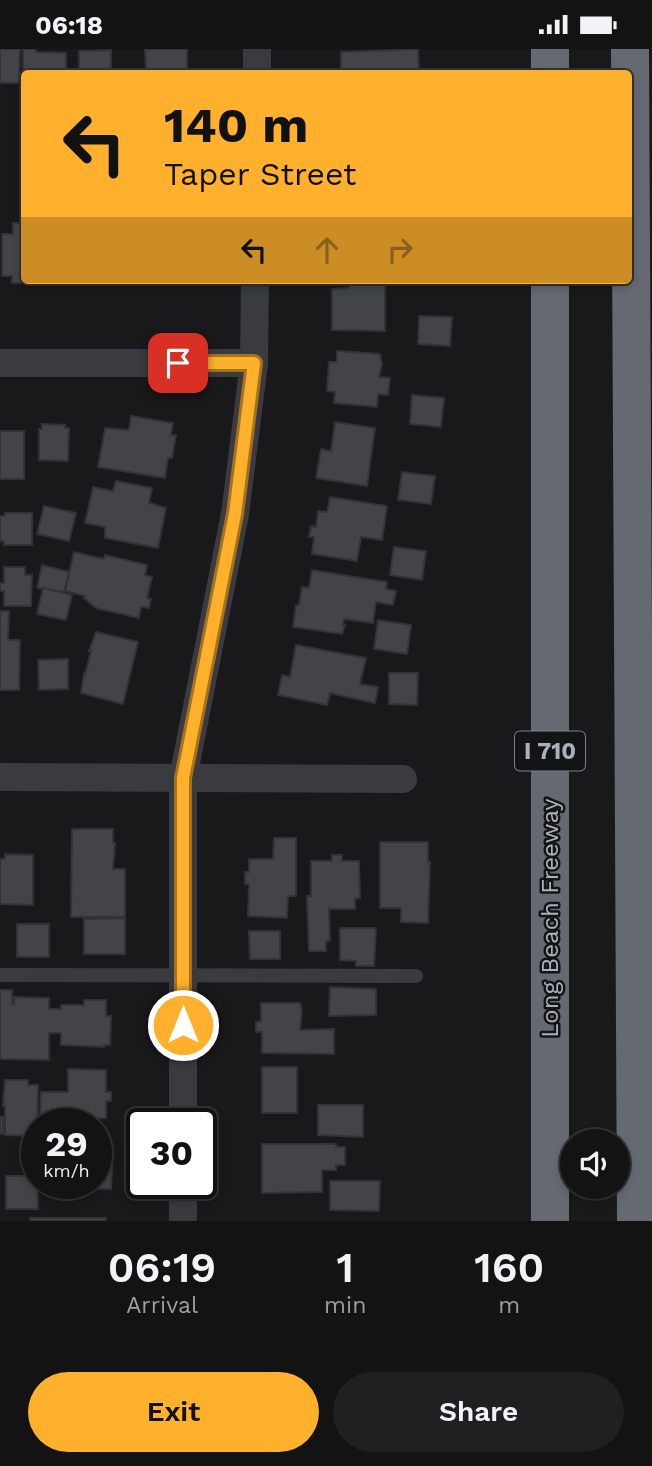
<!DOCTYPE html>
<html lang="en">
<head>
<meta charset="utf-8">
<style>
	:root { --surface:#131314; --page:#202022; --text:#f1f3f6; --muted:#9d9ea0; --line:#323234; --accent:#ffb12d }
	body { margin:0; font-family:"Work Sans",sans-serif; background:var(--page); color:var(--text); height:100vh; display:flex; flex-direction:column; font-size:26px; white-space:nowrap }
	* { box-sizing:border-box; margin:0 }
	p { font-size:23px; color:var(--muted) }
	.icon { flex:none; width:38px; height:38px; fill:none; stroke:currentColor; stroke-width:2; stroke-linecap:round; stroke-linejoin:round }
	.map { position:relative; height:1172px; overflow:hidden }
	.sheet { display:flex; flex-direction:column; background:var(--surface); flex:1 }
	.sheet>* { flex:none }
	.guide { position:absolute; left:21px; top:21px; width:611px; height:214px; border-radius:7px; box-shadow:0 4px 10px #0003,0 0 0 2px var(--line); background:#ffb12d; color:#111; overflow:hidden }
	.controls { position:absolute; left:560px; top:1080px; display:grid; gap:14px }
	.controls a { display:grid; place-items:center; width:70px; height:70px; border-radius:50%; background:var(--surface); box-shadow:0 4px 10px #0003,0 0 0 2px var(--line); font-size:35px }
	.speed { position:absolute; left:21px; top:1059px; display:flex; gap:14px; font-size:35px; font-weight:700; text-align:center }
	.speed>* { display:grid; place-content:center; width:91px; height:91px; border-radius:50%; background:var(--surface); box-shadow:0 4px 10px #0003,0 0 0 2px var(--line); line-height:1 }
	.speed small { font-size:18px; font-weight:400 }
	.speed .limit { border:4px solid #111; border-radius:10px; background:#fff; color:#111 }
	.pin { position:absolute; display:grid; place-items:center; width:60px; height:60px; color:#fff; margin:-30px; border-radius:14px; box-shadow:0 4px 10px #0006 }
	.me { position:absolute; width:77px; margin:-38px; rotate:0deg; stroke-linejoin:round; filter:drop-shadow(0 0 5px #0008) }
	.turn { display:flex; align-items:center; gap:24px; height:147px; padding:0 28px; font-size:32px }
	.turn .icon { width:91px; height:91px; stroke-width:2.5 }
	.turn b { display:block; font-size:49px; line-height:60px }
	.lanes { display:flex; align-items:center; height:66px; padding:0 28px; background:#0003; justify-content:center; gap:35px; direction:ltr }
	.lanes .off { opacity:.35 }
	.eta { display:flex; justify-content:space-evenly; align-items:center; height:119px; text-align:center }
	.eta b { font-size:42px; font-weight:600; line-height:49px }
	.primary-button { display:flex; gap:14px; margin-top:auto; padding:14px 28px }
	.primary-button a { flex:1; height:80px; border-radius:42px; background:var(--accent); color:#111; font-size:28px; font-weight:600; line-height:80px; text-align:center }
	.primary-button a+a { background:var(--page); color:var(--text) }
	.status { display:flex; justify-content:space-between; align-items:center; height:49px; padding:0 35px; background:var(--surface); direction:ltr }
	.status svg { height:19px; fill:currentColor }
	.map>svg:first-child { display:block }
	.building { fill:#424448; stroke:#323337; stroke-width:2 }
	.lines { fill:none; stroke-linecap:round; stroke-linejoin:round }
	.lane { stroke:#393b40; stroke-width:14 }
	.street { stroke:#393b40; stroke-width:28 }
	.highway { stroke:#656972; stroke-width:38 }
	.route-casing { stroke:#a6731d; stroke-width:18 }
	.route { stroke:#ffb12d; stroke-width:12 }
	.labels { text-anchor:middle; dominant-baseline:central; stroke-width:5; stroke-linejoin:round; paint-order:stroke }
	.shield { fill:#131416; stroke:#7d818a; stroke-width:2 }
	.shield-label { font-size:23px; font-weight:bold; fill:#aab0bc }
	.street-label { font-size:24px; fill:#aab0bc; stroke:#131416 }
</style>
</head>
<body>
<div class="status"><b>06:18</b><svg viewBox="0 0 49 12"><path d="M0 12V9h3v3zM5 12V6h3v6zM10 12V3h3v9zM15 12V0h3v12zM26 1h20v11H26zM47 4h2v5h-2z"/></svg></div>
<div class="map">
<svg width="652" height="1172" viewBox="0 0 652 1172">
	<rect width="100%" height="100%" fill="#19191b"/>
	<g class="building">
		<polygon points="0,0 20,0 19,34 0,34"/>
		<polygon points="23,0 36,0 36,3 66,4 66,24 24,24 23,32"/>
		<polygon points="145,0 187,0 187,20 146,20"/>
		<polygon points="418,0 419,24 332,24 332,22 341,22 341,3"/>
		<polygon points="111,1 111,24 79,24 79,2"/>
		<rect x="23" y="77" width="1" height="29"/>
		<polygon points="13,174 24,174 24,231 43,231 43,234 12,234 12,227 2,227 2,185 13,185"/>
		<polygon points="349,231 385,231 385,282 332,281 332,240 349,239"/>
		<polygon points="419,267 452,268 450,297 418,295"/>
		<polygon points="337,302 380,305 382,315 379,328 390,329 388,346 378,345 377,358 334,354 335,343 327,342 329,313 337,313"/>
		<polygon points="412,346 444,349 441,378 410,375"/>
		<polygon points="131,367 173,374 171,386 176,386 172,409 168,409 165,429 98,418 105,379 129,381"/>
		<polygon points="335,373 375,379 367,437 316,429 321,400 331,402"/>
		<polygon points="42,375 65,376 65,379 69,379 68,412 39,411 39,380 42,380"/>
		<rect x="0" y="382" width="24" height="48"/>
		<polygon points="402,423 435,427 431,455 398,451"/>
		<polygon points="116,432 152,439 149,454 166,459 158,499 105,489 105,478 85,474 93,438 113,442"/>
		<polygon points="330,448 387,457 382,491 361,488 357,512 312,505 314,488 309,488 311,477 316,478 318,462 327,463"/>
		<polygon points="44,457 76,464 69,492 37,485"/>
		<polygon points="5,464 32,464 32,496 4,496 4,492 0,492 0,467 5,467"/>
		<polygon points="394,498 426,502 422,531 390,526"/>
		<polygon points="74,503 104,510 105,506 147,516 145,526 152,528 147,549 151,550 149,559 141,558 139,569 96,559 84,549 85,547 65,542"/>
		<polygon points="42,516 69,523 64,543 37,539"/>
		<polygon points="4,518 25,518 25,526 32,526 31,557 4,557 4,542 0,542 0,534 4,534"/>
		<polygon points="312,521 387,533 386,540 396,542 393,556 376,553 373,574 344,570 343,576 345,576 342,585 293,578 296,556 299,556 302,538 309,539"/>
		<polygon points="43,539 72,546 66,571 37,565"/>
		<polygon points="0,562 9,562 8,591 20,591 19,641 0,641"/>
		<polygon points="378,571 411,576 407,605 374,600"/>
		<polygon points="96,583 138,593 123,655 81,644 84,625 85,626 91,602 89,602"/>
		<polygon points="296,596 366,609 360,635 378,638 375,654 330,644 327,656 278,646 282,626 290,628"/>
		<polygon points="68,610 68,640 39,641 38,611"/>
		<polygon points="389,624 418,624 417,656 389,655"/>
		<polygon points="72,780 113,780 113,794 115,794 113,820 125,820 125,868 71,868"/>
		<polygon points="274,789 296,789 296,847 288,847 287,869 248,867 249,835 245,835 245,823 249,823 249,810 273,810"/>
		<polygon points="380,793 428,793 428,813 430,813 428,874 401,873 401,859 380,859"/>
		<polygon points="5,805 33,806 33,856 0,855 0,810 5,810"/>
		<polygon points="332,806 342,806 342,812 359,812 360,849 355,849 355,860 329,860 330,892 326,892 326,902 309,902 307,847 311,847 311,812 332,812"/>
		<polygon points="125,869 125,905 84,905 84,870"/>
		<rect x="17" y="875" width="32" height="33"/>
		<polygon points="340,879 376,879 374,917 356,917 356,912 340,911"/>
		<polygon points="249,882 280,882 280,910 250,910"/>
		<polygon points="330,938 376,940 376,966 329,967"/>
		<polygon points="0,941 12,941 12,955 14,955 14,948 49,949 49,960 61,960 61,956 84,956 84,951 106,951 106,967 111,967 110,996 104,996 104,998 61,996 61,984 49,984 49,1011 0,1010"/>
		<polygon points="261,954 300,954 302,961 300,981 334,980 334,1005 262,1004 262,983 256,983 256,973 261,973"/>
		<rect x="262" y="1018" width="35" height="46"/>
		<polygon points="68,1020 106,1021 106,1043 111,1043 111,1052 106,1052 106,1069 40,1070 41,1043 68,1043"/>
		<polygon points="5,1031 28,1031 28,1036 38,1036 37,1087 5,1086 5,1057 3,1057"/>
		<polygon points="318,1056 363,1056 363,1088 318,1086"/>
		<rect x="0" y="1068" width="3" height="17"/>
		<polygon points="96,1093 111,1093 111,1103 113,1103 111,1140 75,1140 75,1134 96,1134"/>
		<polygon points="262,1095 336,1095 336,1098 345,1098 345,1116 336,1116 336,1121 322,1121 322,1143 262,1144"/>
		<polygon points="6,1127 37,1127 38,1160 6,1160"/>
		<polygon points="330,1132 380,1132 379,1162 330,1161"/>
		<rect x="30" y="1169" width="76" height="3"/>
	</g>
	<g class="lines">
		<polyline class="lane" points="0,926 416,927"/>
		<g class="street">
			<polyline points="257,24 257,0"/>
			<polyline points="0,314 254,314"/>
			<polyline points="0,728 403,730"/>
			<polyline points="183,1074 183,729 235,465 254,314 255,231"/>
			<polyline points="183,1172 183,1134"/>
		</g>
		<g class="highway">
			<polyline points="550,0 550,24"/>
			<polyline points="630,0 636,1172"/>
			<polyline points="550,231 550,1172"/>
		</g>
	</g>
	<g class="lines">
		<defs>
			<polyline id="route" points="178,314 254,314 235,465 183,729 183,976"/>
		</defs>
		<use href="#route" class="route-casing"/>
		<use href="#route" class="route"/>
	</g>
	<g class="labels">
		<rect class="shield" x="515" y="682.5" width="70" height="39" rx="5"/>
		<g class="shield-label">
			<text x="550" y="702">I 710</text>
		</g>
		<g class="street-label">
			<text transform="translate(550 869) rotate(-90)">Long Beach Freeway</text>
		</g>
	</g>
</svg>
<div class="controls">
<a><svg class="icon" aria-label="sound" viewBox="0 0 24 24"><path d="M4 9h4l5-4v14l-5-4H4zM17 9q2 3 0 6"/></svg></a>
</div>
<div class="speed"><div>29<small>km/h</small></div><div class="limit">30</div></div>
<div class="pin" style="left:178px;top:314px;background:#d93025"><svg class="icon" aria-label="arrive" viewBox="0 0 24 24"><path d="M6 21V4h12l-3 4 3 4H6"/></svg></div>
<svg class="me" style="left:183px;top:976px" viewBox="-20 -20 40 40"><circle r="17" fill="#ffb12d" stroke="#fff" stroke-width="3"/><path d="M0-11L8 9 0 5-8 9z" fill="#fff"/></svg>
<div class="guide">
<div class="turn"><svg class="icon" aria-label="left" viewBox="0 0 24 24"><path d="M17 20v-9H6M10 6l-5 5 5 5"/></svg><div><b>140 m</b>Taper Street</div></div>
<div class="lanes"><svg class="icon" aria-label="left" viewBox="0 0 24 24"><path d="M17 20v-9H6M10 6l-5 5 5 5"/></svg><svg class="icon off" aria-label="ahead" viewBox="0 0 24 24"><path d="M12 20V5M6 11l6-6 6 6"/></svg><svg class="icon off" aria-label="right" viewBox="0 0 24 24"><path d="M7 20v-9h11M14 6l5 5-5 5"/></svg></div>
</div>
</div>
<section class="sheet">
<div class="eta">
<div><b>06:19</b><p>Arrival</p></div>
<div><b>1</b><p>min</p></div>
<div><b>160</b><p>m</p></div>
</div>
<div class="primary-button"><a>Exit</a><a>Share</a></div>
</section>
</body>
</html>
